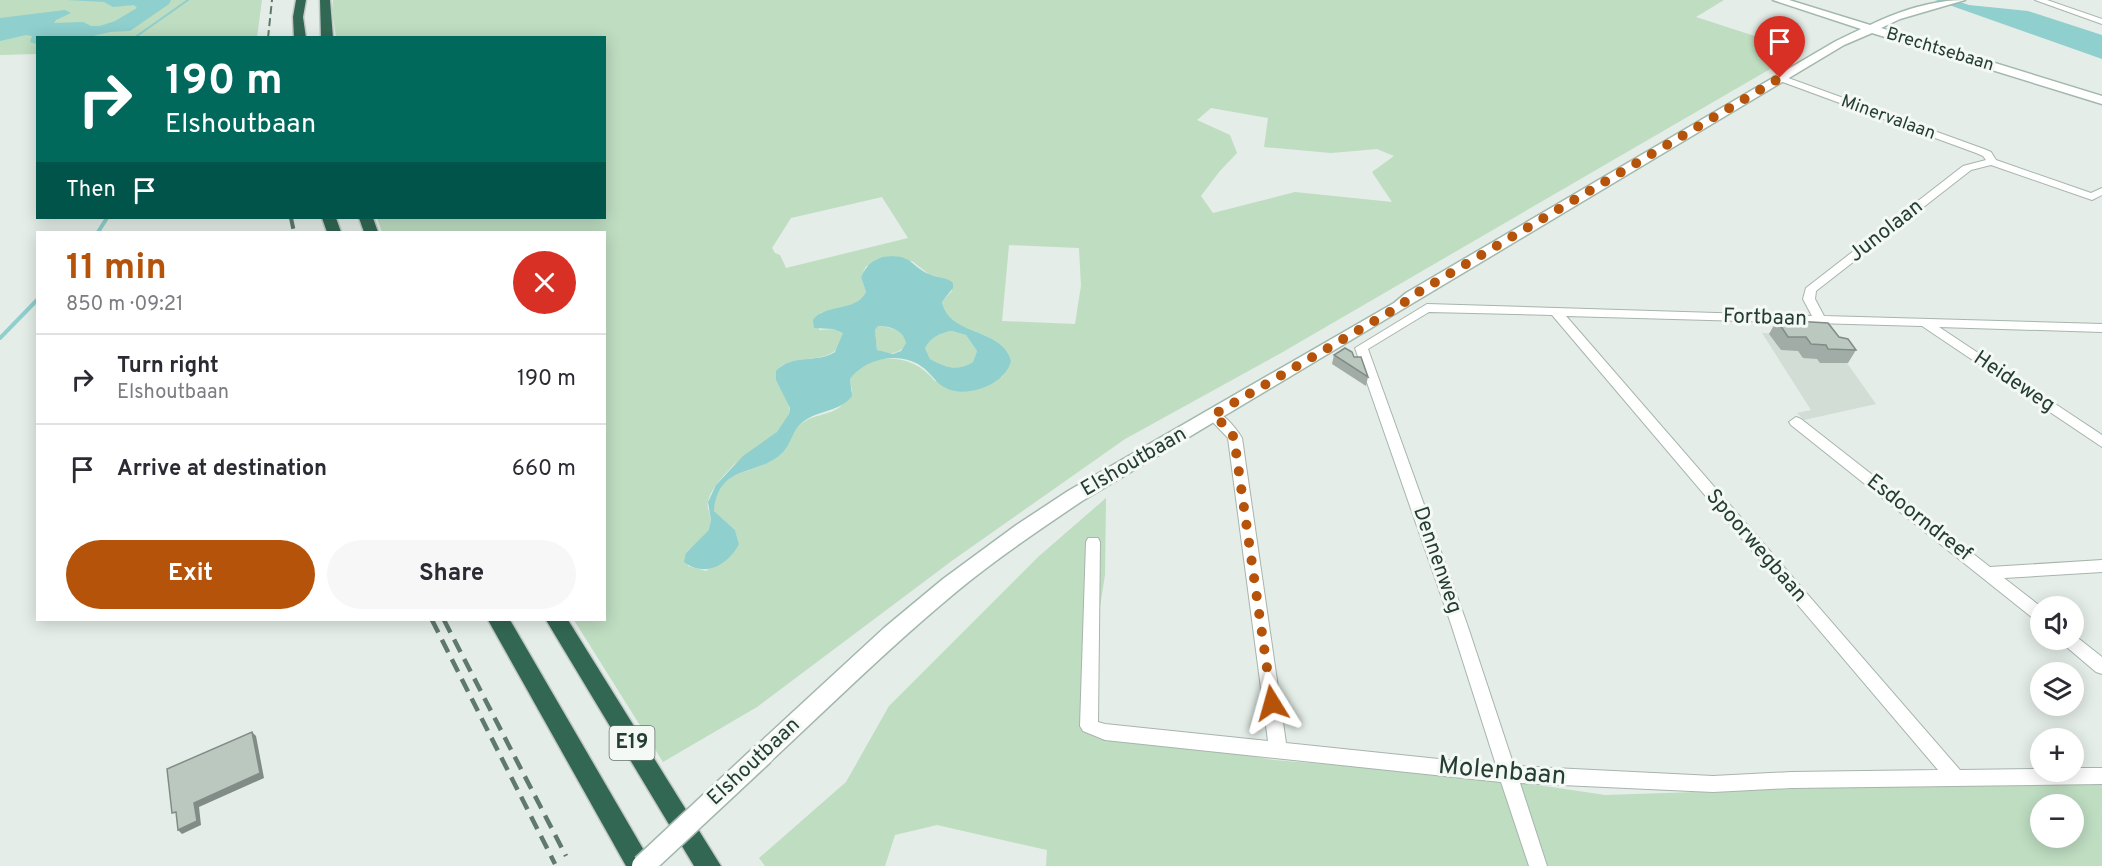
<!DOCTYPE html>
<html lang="en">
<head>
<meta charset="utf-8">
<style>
	:root { --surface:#fff; --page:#f7f7f7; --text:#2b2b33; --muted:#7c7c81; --line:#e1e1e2; --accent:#b45309 }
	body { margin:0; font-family:Overpass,sans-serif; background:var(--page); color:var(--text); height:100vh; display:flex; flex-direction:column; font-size:22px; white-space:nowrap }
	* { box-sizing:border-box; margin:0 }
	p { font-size:20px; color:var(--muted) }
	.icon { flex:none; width:33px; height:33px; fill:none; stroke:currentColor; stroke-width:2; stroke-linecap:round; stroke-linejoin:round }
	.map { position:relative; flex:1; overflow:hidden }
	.side { position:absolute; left:36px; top:231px; width:570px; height:390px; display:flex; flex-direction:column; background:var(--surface); border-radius:0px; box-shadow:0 3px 15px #0003 }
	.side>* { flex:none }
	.guide { position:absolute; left:36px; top:36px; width:570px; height:183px; border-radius:0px; box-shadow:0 3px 15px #0003; background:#00695c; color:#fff; overflow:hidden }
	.fabs { position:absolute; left:2030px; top:596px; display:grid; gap:12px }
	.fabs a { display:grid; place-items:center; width:54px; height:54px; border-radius:50%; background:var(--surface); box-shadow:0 3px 15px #0003; font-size:30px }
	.pin { position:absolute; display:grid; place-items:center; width:51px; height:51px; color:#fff; margin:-62px -26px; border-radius:50% 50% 50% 0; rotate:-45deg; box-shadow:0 0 6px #0007 }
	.pin .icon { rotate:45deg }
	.me { position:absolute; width:66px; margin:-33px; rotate:352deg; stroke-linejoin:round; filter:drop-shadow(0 0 4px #0008) }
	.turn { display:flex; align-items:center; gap:21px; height:126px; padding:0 30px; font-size:27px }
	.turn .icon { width:78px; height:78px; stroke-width:2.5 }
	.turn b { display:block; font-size:42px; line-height:51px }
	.then { display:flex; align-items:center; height:57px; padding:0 30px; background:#0003; gap:12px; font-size:22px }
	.round { display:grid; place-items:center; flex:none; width:63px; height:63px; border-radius:32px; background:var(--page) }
	.headline { display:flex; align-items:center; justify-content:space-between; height:102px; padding:0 30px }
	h1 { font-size:36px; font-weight:700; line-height:45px; color:var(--accent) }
	.action { display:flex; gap:12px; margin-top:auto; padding:12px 30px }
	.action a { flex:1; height:69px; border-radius:36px; background:var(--accent); color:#fff; font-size:24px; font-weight:700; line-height:69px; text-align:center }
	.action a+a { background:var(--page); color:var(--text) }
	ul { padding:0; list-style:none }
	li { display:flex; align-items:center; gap:18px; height:90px; padding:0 30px; border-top:2px solid var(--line) }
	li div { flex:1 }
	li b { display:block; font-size:22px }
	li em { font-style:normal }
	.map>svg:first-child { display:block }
	.built { fill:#d2ddd6 }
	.green { fill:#beddc1; fill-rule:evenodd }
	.water { fill:#8fcfcd; fill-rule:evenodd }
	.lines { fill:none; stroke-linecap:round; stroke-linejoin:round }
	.stream-far1 { stroke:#8fcfcd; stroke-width:2 }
	.stream { stroke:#8fcfcd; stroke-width:4 }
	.street-casing { stroke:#a7b5ad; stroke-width:2 }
	.secondary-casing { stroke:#a3b8ad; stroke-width:3 }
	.highway-casing { stroke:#c2c9c6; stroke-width:3 }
	.street { fill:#fff; fill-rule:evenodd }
	.secondary { fill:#fff; fill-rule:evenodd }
	.highway { fill:#326853; fill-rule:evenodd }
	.rail-far2 { stroke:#5f796d; stroke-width:2; stroke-dasharray:8 4; stroke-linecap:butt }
	.rail-far1 { stroke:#5f796d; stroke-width:4; stroke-dasharray:11 5; stroke-linecap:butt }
	.rail { stroke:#5f796d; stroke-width:4.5; stroke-dasharray:14 8; stroke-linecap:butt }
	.secondary-bridge-casing { stroke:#a3b8ad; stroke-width:25; stroke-linecap:butt }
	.secondary-bridge { stroke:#fff; stroke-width:22 }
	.wall { fill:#a0aca5 }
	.shaded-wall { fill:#828c86 }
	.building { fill:#bac8c0; stroke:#828c86; stroke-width:1.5 }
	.route { stroke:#b45309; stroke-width:10; stroke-dasharray:0 18 }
	.labels { text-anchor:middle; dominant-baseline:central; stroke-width:6; stroke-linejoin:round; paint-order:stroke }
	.far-street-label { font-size:18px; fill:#243e32; stroke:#f5f9f6 }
	.shield { fill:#f5f9f6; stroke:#63766d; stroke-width:1.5 }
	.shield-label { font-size:20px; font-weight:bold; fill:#243e32 }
	.street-label { font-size:21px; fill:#243e32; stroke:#f5f9f6 }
	.near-street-label { font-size:26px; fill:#243e32; stroke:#f5f9f6 }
</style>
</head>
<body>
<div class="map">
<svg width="2102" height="866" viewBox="0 0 2102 866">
	<rect width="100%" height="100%" fill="#e4ede7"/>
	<polygon class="built" points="1762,333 1828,336 1876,404 1804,420 1797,413 1811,410"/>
	<g class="green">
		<polygon points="0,0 262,0 257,37 38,38 37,54 0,55"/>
		<path d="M 333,0 L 1724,0 L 1696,17 L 1801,51 L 1281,353 L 1125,439 L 953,560 L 757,707 L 663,762 L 574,620 L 604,620 L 604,232 L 382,232 L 377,218 L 604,218 L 604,38 L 336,37 L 332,11 ZM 1211,108 L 1268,118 L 1264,147 L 1331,153 L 1377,149 L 1394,156 L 1372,172 L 1392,202 L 1295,192 L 1213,213 L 1201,196 L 1219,172 L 1237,153 L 1230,135 L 1197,120 ZM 882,197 L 908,238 L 786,268 L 780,255 L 775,253 L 772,248 L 791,218 ZM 1009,245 L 1079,248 L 1081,286 L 1075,324 L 1002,321 ZM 912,261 L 930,275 L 947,279 L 952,291 L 942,302 C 950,337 1001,327 1011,360 L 1002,377 L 935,381 C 913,354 872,349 850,379 L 852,391 C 848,395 845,401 841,406 C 830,416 811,414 800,425 C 789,435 789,449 776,458 C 750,476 717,467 714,511 L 735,530 L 739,544 L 736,548 L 706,571 L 688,566 L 686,553 C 692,546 705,539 709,531 C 713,524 710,515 708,508 C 705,496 722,477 730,469 C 747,450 782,439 789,413 C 792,404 780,388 776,380 L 780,367 C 800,352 840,368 843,333 L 833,329 L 819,330 L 820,313 C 835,309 857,308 866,292 L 861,277 L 866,266 Z"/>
		<path d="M 878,326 C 890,327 903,330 906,343 C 900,355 889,355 877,350 L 875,330 Z"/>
		<path d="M 952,331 L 966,335 L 977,351 L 973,362 C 957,372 945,367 930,359 L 925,348 C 931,337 940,333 952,331 Z"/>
		<path d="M 1106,498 L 1105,575 L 1081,727 L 1274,760 L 1484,777 L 1605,795 L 2102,779 L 2102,866 L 1046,866 L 1047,850 L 937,825 L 895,835 L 885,866 L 765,866 L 759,858 L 846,782 L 889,706 L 1038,557 ZM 2040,804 L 2073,804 L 2073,837 L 2040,837 Z"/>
	</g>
	<g class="water">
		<polygon points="67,0 171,0 169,4 130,31 110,32 89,37 38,38 37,44 30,42 32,36 26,35 0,41 0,18 65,10 71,13 56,20 54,23 83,22 91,26 100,26 115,21 137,8 134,5 113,7 104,2"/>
		<polygon points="1935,0 1954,0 1969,5 2028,11 2102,35 2102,59"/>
		<path d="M 883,257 C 913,253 910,267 931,275 C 939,278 947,277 953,283 L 953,288 L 942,302 C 950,337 1001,327 1011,360 C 1007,384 967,399 946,388 C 937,384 932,375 925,369 C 903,350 866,357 850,379 L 852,396 C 840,411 822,410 807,419 C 792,428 793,441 783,452 C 760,477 718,462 714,511 L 735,530 L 739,544 C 728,565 705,578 684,562 L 686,553 L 709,530 L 711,520 L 708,502 L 716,485 L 743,456 L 777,432 L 789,414 L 790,408 L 776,380 L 776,371 C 793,353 816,364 835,352 L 843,333 L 833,329 L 814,328 L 813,320 C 825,303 855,313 866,292 L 861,277 C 867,265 871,261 883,257 ZM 878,326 C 890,326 903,330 906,343 L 901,351 L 893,354 L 877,350 L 875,330 ZM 952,331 L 966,335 L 977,351 L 973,362 C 957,372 945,367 930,359 L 925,348 C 931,337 940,333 952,331 Z"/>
	</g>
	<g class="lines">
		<polyline class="stream-far1" points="134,38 188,0"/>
		<g class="stream">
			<polyline points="98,232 107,218"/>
			<polyline points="0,338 38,299"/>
		</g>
		<defs>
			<g id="street">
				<polygon points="2035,0 2047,0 2102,19 2102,24"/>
				<path d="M 1780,75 L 1984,149 L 1991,152 L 1996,160 L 2091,193 L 2102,188 L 2102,195 L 2092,200 L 1991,165 L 1971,170 L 1816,291 L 1815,299 L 1824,316 L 2102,324 L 2102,332 L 1939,327 L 2102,435 L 2102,447 L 1922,326 L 1566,316 L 1960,770 L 2040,769 L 2040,771 L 2073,771 L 2073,768 L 2102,768 L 2102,784 L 1792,788 L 1713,792 L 1520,783 L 1547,866 L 1529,866 L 1501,782 L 1105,740 L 1083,731 L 1080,726 L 1086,542 L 1088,538 L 1098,538 L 1100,542 L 1098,722 L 1105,724 L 1268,741 L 1228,438 L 1206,415 L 1213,411 C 1225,414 1235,427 1242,438 L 1286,743 L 1496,765 L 1451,624 L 1355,348 L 1427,304 L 1812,316 L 1803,299 L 1806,288 L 1963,166 L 1986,160 L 1983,156 L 1976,153 L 1777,80 L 1775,78 ZM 1429,312 L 1552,315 L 1938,770 L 1792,772 L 1713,776 L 1514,766 L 1467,624 L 1368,349 Z"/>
				<polygon points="1796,417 1801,419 1990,567 2102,560 2102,572 2004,578 2040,606 2040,621 2034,619 1791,425 1789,422"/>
				<polygon points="2073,634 2102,657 2102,674 2096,672 2063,644 2061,639 2073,639"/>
			</g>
			<path id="secondary" d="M 1773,0 L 1789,0 L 1870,25 C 1899,11 1933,0 1965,0 L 1900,19 L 1881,28 L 2102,96 L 2102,104 L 1872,33 L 1844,45 L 1082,501 C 1039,530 996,559 956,592 C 892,645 832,704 771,761 L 763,764 L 755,761 L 751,754 L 755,747 L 884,628 L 943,579 L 1015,526 L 1068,491 L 1394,303 L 1406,293 L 1836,41 L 1861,29 Z"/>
			<g id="highway">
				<polygon points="296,0 306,0 303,17 306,38 294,38 293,17"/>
				<polygon points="320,0 330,0 333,38 321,38"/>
				<polygon points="322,218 336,218 341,232 327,232"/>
				<polygon points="359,218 373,218 378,232 364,232"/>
				<polygon points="488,620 510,620 653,866 626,866"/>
				<polygon points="546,620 568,620 721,866 694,866"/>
			</g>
		</defs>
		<use href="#street" class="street-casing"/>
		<use href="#secondary" class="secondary-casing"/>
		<use href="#highway" class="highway-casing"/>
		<use href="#street" class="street"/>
		<use href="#secondary" class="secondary"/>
		<use href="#highway" class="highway"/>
		<polyline class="rail-far2" points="268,38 272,0"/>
		<polyline class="rail-far1" points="291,218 294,232"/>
		<g class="rail">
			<polyline points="432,620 555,864"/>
			<polyline points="444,620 566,856"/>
		</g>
		<defs>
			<polyline id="secondary-bridge" points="643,866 763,754"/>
		</defs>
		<use href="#secondary-bridge" class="secondary-bridge-casing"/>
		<use href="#secondary-bridge" class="secondary-bridge"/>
	</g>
	<g class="wall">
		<polygon points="1777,320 1856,350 1848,363 1820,363 1817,359 1803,358 1798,351 1781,350 1769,334"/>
		<polygon points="1334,355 1354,357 1368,377 1366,386 1332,364"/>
	</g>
	<polygon class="shaded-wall" points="252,732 256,736 264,778 199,807 201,825 182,834 178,830 194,803"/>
	<g class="building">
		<polygon points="1777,320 1828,323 1839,337 1848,339 1856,350 1828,349 1826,345 1811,344 1806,337 1788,337"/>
		<polygon points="1345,348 1352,352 1354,357 1361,357 1368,377 1334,355"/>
		<polygon points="252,732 260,773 194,803 197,821 178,830 176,812 172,813 167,769"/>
	</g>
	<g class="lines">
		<polyline class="route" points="1272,703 1234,438 1230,430 1213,415 1400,306 1412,296 1780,78"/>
	</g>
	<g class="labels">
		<g class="far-street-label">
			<text transform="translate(1940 50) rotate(17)">Brechtsebaan</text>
			<text transform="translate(1888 118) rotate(20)">Minervalaan</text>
		</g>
		<rect class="shield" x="609.5" y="726" width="45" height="34" rx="4.5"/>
		<g class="shield-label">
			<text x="632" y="743">E19</text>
		</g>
		<g class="street-label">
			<text transform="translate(1886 231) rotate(-38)">Junolaan</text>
			<text transform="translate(1765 318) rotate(2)">Fortbaan</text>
			<text transform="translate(2014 382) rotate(34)">Heideweg</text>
			<text transform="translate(1134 462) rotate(-30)">Elshoutbaan</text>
			<text transform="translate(1919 518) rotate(38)">Esdoorndreef</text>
			<text transform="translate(1756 546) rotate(49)">Spoorwegbaan</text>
			<text transform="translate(1437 560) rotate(71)">Dennenweg</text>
			<text transform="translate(754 762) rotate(-43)">Elshoutbaan</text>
		</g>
		<g class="near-street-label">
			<text transform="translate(1502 772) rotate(5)">Molenbaan</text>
		</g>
	</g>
</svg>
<div class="fabs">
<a><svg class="icon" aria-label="sound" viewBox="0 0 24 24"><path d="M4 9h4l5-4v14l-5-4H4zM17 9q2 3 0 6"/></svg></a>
<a><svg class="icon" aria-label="layers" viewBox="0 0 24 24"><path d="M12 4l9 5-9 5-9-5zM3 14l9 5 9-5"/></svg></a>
<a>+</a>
<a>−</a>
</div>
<div class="pin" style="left:1780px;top:78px;background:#d93025"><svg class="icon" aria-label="arrive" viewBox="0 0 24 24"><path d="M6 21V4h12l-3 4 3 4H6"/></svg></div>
<svg class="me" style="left:1272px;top:703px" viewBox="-20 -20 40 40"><path d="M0-17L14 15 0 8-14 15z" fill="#b45309" stroke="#fff" stroke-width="4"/></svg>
<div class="guide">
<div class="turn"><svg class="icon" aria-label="right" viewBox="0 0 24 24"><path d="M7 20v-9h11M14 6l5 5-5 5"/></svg><div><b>190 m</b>Elshoutbaan</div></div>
<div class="then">Then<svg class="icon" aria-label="arrive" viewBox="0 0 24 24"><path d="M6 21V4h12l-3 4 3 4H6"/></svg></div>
</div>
<section class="side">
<div class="headline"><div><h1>11 min</h1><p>850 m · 09:21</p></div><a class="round" style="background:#d93025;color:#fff"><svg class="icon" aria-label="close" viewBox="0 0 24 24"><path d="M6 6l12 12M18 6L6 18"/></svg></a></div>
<ul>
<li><svg class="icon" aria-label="right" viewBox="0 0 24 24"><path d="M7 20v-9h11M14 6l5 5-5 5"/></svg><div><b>Turn right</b><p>Elshoutbaan</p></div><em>190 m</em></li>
<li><svg class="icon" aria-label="arrive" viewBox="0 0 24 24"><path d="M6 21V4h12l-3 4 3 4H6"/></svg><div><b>Arrive at destination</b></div><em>660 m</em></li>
</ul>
<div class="action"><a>Exit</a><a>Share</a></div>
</section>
</div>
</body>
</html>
